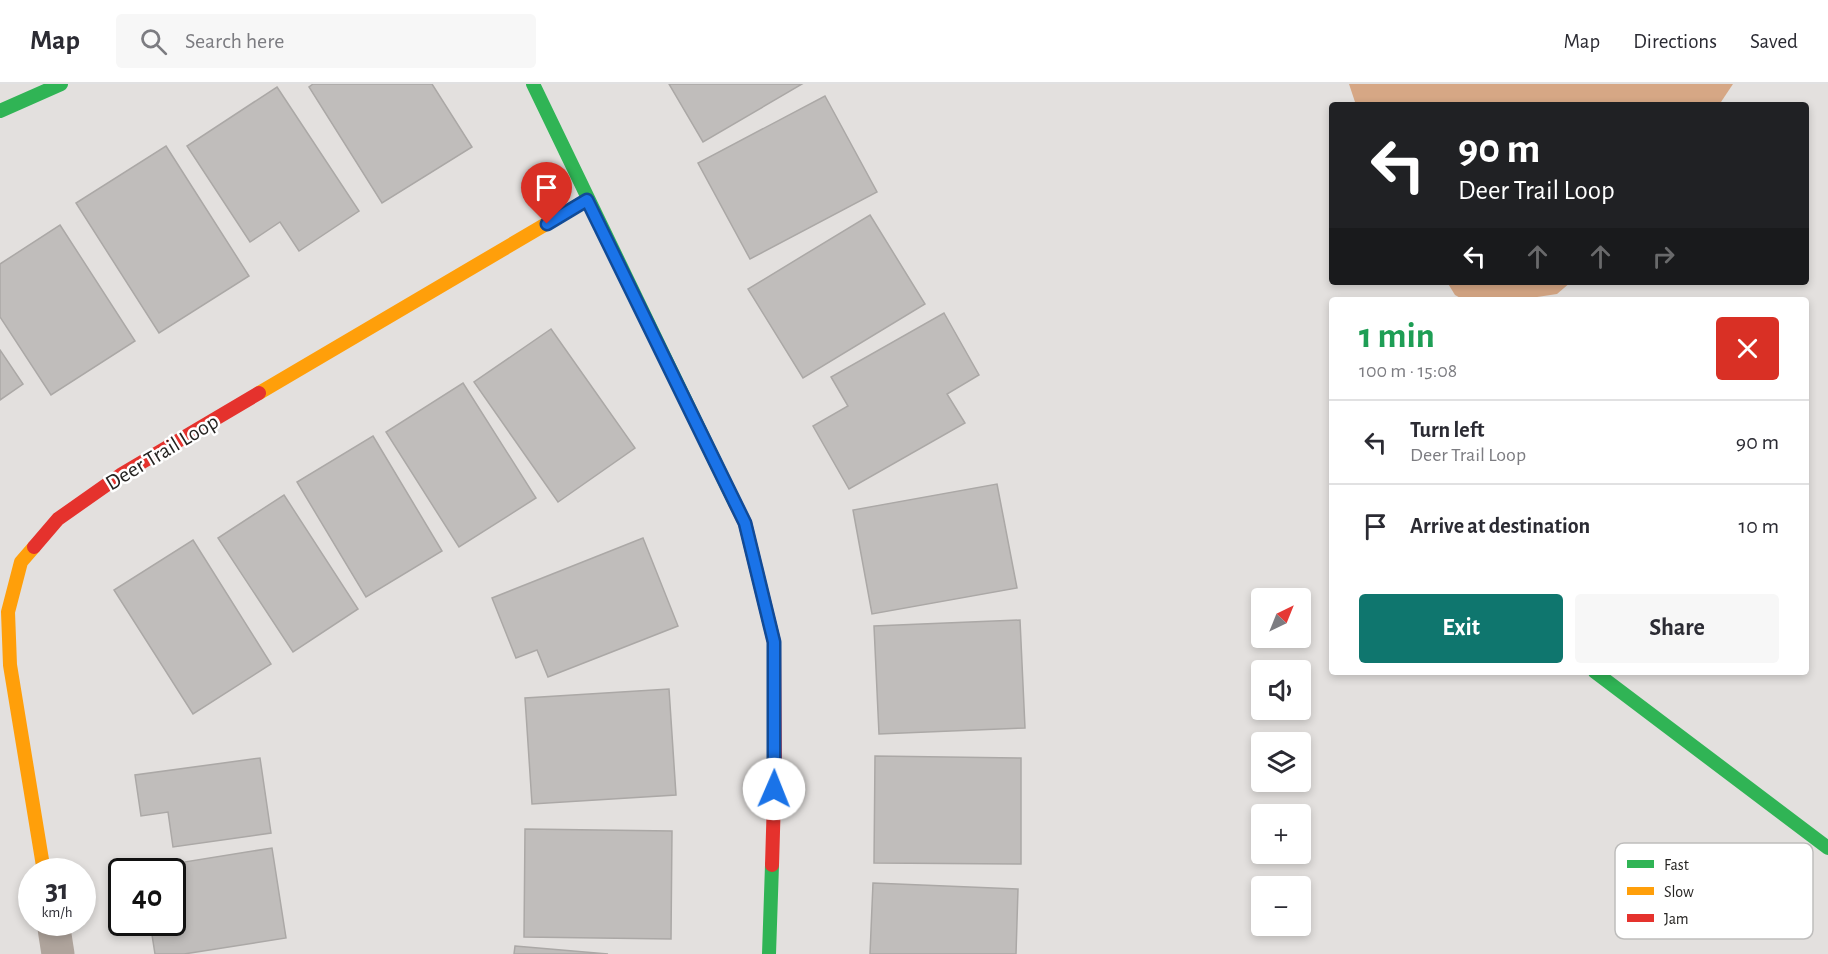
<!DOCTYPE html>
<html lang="en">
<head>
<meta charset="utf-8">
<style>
	:root { --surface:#fff; --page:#f7f7f7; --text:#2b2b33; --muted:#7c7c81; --line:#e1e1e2; --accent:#0f766e }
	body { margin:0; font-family:"Alegreya Sans",sans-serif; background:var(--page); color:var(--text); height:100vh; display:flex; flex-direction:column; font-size:22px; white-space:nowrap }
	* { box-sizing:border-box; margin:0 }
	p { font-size:20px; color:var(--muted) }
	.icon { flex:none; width:33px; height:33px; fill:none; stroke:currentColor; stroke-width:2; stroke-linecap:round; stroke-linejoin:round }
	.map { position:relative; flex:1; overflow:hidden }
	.details { position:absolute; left:1329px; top:213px; width:480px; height:378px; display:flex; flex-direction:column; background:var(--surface); border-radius:6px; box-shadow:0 3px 9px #0003 }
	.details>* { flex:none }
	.banner { position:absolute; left:1329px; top:18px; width:480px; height:183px; border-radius:6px; box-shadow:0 3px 9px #0003; background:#202124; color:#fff; overflow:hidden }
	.needle { width:39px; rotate:43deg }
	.buttons { position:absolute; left:1251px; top:504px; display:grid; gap:12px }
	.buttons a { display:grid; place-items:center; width:60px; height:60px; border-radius:6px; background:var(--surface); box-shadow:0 3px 9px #0003; font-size:30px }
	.speed { position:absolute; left:18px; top:774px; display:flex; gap:12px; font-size:30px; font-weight:700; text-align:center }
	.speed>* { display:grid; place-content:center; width:78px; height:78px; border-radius:50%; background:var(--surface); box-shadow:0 3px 9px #0003; line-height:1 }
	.speed small { font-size:15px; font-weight:400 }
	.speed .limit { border:3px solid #111; border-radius:9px; background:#fff; color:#111 }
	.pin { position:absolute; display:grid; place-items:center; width:51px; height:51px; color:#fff; margin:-62px -26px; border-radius:50% 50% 50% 0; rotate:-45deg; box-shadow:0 0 6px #0007 }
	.pin .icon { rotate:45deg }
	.me { position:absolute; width:66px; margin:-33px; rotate:1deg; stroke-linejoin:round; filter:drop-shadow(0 0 4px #0008) }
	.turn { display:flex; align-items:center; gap:21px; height:126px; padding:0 30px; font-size:27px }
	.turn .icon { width:78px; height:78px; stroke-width:2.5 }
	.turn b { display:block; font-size:42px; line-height:51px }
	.lanes { display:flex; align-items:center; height:57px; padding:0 30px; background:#0003; justify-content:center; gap:30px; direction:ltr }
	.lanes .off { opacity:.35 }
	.round { display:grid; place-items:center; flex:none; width:63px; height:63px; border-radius:6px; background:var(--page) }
	.summary { display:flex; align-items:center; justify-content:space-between; height:102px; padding:0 30px }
	h1 { font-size:36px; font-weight:600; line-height:45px; color:#1e9e55 }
	.cta { display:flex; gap:12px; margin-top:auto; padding:12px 30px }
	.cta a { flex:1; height:69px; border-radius:6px; background:var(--accent); color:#fff; font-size:24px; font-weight:600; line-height:69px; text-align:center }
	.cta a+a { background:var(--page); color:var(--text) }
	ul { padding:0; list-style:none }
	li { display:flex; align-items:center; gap:18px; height:84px; padding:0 30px; border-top:2px solid var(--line) }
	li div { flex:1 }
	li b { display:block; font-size:22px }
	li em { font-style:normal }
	header { display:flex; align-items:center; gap:36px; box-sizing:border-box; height:84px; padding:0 30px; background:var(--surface); border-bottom:2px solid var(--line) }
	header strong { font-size:28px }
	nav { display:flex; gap:33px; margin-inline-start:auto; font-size:21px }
	.search { width:420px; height:54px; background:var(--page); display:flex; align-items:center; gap:15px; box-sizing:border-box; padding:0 21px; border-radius:6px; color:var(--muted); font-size:22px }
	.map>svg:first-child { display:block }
	.water { fill:#d6a785 }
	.building { fill:#c0bdbb; stroke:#aba8a6; stroke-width:1.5 }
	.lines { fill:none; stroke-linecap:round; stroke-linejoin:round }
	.street { stroke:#afa49c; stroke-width:33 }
	.fast { stroke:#30b455; stroke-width:14 }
	.slow { stroke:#ff9f0a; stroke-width:14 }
	.jam { stroke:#e5322d; stroke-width:14 }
	.route-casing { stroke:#114b97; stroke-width:15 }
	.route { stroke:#1a73e8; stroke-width:10 }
	.labels { text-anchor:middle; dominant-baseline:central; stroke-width:5; stroke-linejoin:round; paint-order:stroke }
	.street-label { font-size:22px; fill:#252321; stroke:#fff }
	.key { fill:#fff; stroke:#bebdbc; stroke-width:1.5 }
	.key-label { font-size:16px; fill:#252321 }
</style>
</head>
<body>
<header>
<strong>Map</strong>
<div class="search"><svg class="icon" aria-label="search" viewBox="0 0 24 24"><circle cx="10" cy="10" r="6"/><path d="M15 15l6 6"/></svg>Search here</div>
<nav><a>Map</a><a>Directions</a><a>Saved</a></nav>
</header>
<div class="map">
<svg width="1828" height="870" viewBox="0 0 1828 870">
	<rect width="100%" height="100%" fill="#e3e0de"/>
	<g class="water">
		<polygon points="1349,0 1733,0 1719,21 1356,21"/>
		<polygon points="1447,198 1571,198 1557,210 1517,216 1464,216 1455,211"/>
	</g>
	<g class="building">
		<polygon points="313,0 432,0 472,63 382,119 309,3"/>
		<polygon points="669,0 802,0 703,58"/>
		<polygon points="277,3 359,127 299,167 280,138 250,158 187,62"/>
		<polygon points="825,12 877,108 750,175 698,79"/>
		<polygon points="166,62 249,192 159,249 76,119"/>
		<polygon points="870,131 925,220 803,294 748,205"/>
		<polygon points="60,141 135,257 51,311 0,233 0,180"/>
		<polygon points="944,229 979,291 947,310 965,339 849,405 813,342 848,322 831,293"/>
		<polygon points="551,245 635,364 558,418 474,298"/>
		<polygon points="0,266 23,300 0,316"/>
		<polygon points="463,299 536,414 459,463 386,348"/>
		<polygon points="373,352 442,467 366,513 297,398"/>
		<polygon points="997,400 1017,504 872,530 853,426"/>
		<polygon points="284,411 358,525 293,568 218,454"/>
		<polygon points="643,454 678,542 548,593 537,566 516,574 492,514"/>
		<polygon points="193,456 271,580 193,630 114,506"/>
		<polygon points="1020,536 1025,644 879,650 874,542"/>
		<polygon points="669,605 676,711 532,720 525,614"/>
		<polygon points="875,672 1021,674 1021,780 874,779"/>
		<polygon points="260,674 271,749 173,763 168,728 141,732 135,691"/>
		<polygon points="525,745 672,747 671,855 524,853"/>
		<polygon points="272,764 286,854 184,870 155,870 150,838 172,838 172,806 182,805 178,779"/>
		<polygon points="873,799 1018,805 1016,870 870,870"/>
		<polygon points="515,862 608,870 514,870"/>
	</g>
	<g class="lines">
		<polyline class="street" points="53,838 58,870"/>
		<g class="fast">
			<polyline points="533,0 735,419"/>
			<polyline points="0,27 61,0"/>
			<polyline points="1595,588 1828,764"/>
			<polyline points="769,870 772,781"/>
		</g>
		<g class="slow">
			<polyline points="259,309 587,116"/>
			<polyline points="34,463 21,478 8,528 10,581 44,788"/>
		</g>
		<g class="jam">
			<polyline points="735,419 745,439 774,558 775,681 772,781"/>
			<polyline points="34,463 58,435 122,390 259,309"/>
		</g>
	</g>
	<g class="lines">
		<defs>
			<polyline id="route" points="547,140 587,116 745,439 774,558 774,705"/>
		</defs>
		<use href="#route" class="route-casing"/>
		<use href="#route" class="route"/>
	</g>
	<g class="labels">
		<g class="street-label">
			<text transform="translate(162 368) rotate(-31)">Deer Trail Loop</text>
		</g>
	</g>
	<rect x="1615" y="759" width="198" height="96" rx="9" class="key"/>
	<rect x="1627" y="776" width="27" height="8" fill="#30b455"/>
	<rect x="1627" y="803" width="27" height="8" fill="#ff9f0a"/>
	<rect x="1627" y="830" width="27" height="8" fill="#e5322d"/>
	<g class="key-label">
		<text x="1664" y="786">Fast</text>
		<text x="1664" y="813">Slow</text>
		<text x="1664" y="840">Jam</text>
	</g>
</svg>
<div class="buttons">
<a><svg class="needle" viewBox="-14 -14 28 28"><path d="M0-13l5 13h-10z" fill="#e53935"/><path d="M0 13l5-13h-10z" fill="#7c7c81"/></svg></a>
<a><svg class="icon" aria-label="sound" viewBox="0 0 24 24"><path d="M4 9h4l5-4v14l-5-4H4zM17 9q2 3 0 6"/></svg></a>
<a><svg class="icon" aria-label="layers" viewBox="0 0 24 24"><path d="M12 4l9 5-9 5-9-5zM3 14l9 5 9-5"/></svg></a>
<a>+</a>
<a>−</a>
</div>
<div class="speed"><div>31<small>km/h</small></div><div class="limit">40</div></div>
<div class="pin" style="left:547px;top:140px;background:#d93025"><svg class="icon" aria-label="arrive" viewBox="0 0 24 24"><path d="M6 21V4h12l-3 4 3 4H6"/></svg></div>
<svg class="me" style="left:774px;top:705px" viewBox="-20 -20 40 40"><circle r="19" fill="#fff"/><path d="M0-13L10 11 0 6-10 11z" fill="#1a73e8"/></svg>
<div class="banner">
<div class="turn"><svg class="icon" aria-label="left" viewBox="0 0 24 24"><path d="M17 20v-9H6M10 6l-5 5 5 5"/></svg><div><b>90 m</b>Deer Trail Loop</div></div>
<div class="lanes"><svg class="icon" aria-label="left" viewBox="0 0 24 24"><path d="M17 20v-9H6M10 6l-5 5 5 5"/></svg><svg class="icon off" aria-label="ahead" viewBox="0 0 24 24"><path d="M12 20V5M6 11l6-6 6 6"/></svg><svg class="icon off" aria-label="ahead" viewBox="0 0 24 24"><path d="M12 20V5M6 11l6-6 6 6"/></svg><svg class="icon off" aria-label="right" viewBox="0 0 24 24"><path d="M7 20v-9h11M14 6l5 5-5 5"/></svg></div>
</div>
<section class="details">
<div class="summary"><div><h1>1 min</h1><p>100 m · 15:08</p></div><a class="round" style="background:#d93025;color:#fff"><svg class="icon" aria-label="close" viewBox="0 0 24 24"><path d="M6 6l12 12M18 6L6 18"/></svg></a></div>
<ul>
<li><svg class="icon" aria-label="left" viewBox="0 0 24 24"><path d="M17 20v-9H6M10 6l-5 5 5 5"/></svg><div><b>Turn left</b><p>Deer Trail Loop</p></div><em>90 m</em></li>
<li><svg class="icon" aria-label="arrive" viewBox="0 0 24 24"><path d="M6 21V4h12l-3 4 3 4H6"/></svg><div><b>Arrive at destination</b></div><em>10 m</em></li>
</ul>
<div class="cta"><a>Exit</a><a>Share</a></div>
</section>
</div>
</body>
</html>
